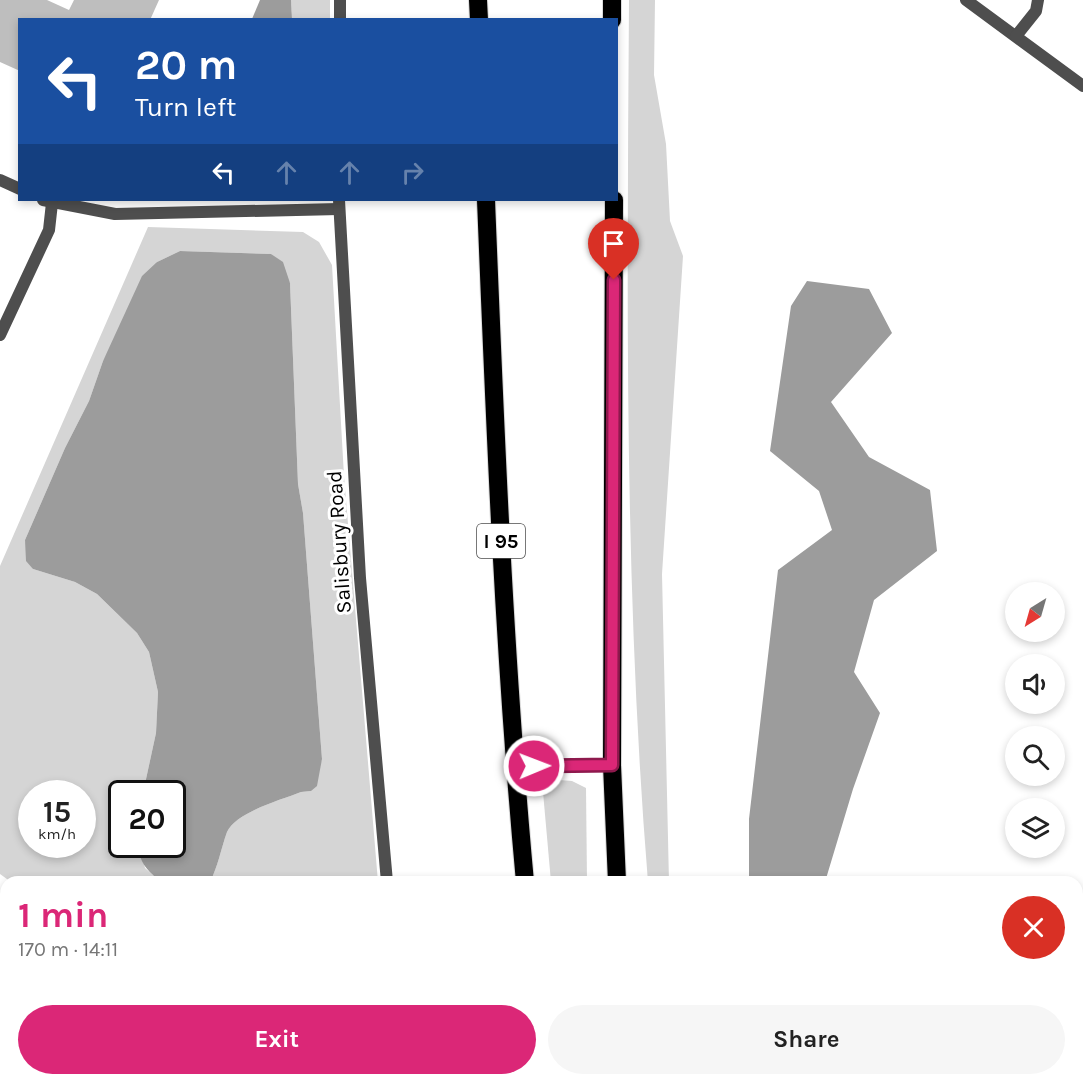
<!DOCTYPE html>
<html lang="en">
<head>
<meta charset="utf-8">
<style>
	:root { --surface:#fff; --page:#f6f6f6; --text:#222; --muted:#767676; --accent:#db2777 }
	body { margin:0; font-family:Karla,sans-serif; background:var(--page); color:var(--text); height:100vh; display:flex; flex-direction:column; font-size:22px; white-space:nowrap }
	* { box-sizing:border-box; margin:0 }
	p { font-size:20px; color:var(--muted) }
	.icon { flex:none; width:33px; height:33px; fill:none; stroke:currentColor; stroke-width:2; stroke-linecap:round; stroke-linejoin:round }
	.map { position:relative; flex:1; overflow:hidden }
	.side { position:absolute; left:0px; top:876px; width:1083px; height:210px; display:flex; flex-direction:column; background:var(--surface); border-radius:18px 18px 0 0; box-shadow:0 3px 9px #0003 }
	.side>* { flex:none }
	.top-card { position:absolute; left:18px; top:18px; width:600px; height:183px; border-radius:0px; box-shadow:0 3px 9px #0003; background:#1a4fa0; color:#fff; overflow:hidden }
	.needle { width:39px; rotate:217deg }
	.fabs { position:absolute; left:1005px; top:582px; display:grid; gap:12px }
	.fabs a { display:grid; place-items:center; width:60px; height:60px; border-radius:50%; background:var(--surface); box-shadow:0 3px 9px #0003; font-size:30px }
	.speed { position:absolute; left:18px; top:780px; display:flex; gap:12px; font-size:30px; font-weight:700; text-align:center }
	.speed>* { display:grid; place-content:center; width:78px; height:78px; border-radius:50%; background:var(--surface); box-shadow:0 3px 9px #0003; line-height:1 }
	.speed small { font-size:15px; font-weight:400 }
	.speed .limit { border:3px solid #111; border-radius:9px; background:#fff; color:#111 }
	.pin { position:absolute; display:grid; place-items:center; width:51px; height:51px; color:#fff; margin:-62px -26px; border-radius:50% 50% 50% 0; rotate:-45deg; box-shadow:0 0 6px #0007 }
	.pin .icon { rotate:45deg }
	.me { position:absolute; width:66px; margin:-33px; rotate:89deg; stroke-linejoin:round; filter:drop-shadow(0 0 4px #0008) }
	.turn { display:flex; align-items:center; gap:21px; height:126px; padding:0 18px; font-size:27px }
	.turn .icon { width:78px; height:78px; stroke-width:2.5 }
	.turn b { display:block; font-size:42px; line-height:51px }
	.lanes { display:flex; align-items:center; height:57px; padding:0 18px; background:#0003; justify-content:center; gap:30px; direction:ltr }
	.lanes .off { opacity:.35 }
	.round { display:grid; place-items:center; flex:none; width:63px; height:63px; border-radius:32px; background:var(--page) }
	.headline { display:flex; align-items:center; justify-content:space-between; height:102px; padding:0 18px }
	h1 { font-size:36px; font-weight:700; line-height:45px; color:var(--accent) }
	.button { display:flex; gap:12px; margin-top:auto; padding:12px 18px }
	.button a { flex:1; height:69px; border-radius:36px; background:var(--accent); color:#fff; font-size:24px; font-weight:700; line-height:69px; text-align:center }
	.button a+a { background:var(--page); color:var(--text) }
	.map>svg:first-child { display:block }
	.green { fill:#d5d5d5; fill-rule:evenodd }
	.water { fill:#9c9c9c }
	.building { fill:#bebebe }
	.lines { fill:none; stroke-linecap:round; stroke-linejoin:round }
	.highway-casing { stroke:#dbdbdb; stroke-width:20 }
	.lane { stroke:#4e4e4e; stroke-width:12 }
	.street { stroke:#4e4e4e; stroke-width:12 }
	.highway { stroke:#000; stroke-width:18 }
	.route-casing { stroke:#8e194d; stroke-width:15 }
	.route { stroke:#db2777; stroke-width:10 }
	.labels { text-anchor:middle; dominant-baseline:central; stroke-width:6; stroke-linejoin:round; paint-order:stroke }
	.shield { fill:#fff; stroke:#4c4c4c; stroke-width:1.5 }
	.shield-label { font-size:20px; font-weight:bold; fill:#000 }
	.street-label { font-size:21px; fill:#000; stroke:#fff }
</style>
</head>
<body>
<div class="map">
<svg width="1083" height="1086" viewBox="0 0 1083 1086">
	<rect width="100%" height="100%" fill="#fff"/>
	<g class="green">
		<polygon points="291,0 330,0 330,19 292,19"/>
		<path d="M 629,0 L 655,0 L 654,75 L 666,144 L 670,221 L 683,256 L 662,574 L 669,882 L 648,882 C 624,589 627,294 629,0 Z"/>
		<path d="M 148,227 L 303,232 L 319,242 L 332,265 L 344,476 L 378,882 L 210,882 C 218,866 221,849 227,832 C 236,812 281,800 301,792 L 311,791 L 322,759 L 303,513 L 298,484 L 290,283 L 271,254 L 180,251 L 157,262 L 103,361 L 89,401 L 65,448 L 25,540 L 33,569 L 75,582 L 97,594 L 137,633 L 149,652 L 158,692 L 156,733 L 143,793 L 122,794 L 122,844 L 139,845 L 145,868 L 161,882 L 11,882 L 0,874 L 0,566 ZM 32,794 L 82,794 L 82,844 L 32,844 Z"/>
		<polygon points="559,780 572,781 586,788 587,882 551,882 543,792 547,786"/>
		<polygon points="292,1080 397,1080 397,1086 301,1086"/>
		<polygon points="569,1080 595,1080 595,1086 570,1086"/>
		<polygon points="664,1080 690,1080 691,1086 665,1086"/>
	</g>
	<g class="water">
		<polygon points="260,0 291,0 292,19 252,19"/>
		<path d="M 180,251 L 271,254 L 283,262 L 290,283 L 298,484 L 303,513 L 322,759 L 317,786 L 311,791 L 301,792 C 281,800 236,812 227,832 C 221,849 218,866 210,882 L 161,882 C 148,871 138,862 139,845 L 172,844 L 172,794 L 143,793 L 156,733 L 158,692 L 149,652 L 137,633 L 97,594 L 75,582 L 33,569 L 26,561 L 25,540 L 65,448 L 89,401 L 103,361 L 142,276 L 157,262 Z"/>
		<polygon points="807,281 869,289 892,333 831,402 869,457 930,490 937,551 874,600 854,672 880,713 853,789 825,882 749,882 749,819 778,570 832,530 819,491 770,451 791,306"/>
	</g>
	<g class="building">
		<polygon points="0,0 47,0 69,10 74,0 159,0 150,20 20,20 20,71 0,62"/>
		<polygon points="0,899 6,903 6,978 0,973"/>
		<polygon points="150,1080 239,1080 235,1086 158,1086"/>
	</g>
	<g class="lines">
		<defs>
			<g id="highway">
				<polyline points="478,0 479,20"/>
				<polyline points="612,0 612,20"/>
				<path d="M 486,200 C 495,427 504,655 525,882"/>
				<polyline points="614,200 612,765 617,882"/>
				<polyline points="543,1080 543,1086"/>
				<polyline points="629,1080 629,1086"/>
			</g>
		</defs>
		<use href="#highway" class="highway-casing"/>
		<g class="lane">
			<polyline points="966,0 1083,86"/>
			<polyline points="1016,36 1036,11 1038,0"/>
			<polyline points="0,180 20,189"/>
			<polyline points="43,200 115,214 339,209"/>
			<polyline points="0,335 49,230 52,203"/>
			<polyline points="514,766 612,765"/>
			<polyline points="1077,1035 1083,1027"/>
			<polyline points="1077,1070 1083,1076"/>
			<polyline points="1009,1080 1025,1086"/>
			<polyline points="909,1086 911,1080"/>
			<polyline points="973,1086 975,1080"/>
		</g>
		<g class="street">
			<polyline points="340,20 340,0"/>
			<polyline points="339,200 360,578 387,882"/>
			<polyline points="0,1022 6,1026"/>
			<polyline points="82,1080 90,1086"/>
			<polyline points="404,1080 405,1086"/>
		</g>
		<use href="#highway" class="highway"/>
	</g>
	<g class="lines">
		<defs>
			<polyline id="route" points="534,766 612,765 614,280"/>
		</defs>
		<use href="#route" class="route-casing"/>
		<use href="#route" class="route"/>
	</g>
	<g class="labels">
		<rect class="shield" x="477" y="524" width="48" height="34" rx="4.5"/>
		<g class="shield-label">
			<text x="501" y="541">I 95</text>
		</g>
		<g class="street-label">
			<text transform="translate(339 542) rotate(-94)">Salisbury Road</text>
		</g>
	</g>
</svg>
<div class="fabs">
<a><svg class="needle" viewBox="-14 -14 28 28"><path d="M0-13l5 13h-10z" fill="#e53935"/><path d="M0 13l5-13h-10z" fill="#767676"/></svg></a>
<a><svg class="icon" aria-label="sound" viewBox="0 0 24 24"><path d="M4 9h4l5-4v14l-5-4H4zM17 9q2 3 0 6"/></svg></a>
<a><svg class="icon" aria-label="search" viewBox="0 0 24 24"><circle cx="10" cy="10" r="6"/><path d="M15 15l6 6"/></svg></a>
<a><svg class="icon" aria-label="layers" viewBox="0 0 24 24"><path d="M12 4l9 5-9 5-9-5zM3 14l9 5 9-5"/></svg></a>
</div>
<div class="speed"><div>15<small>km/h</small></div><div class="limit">20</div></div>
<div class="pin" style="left:614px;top:280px;background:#d93025"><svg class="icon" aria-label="arrive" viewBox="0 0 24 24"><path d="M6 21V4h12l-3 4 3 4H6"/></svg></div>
<svg class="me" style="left:534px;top:766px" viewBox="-20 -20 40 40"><circle r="17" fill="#db2777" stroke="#fff" stroke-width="3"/><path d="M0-11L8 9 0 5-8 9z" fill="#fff"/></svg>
<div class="top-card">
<div class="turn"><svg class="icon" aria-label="left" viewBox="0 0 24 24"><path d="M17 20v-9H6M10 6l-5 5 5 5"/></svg><div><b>20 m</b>Turn left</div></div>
<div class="lanes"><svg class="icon" aria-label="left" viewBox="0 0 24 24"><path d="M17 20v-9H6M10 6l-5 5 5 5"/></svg><svg class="icon off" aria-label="ahead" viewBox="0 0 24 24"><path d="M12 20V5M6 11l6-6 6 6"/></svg><svg class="icon off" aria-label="ahead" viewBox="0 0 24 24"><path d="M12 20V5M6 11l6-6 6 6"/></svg><svg class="icon off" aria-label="right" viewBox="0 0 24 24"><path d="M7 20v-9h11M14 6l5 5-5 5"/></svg></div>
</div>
<section class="side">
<div class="headline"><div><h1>1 min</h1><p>170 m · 14:11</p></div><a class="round" style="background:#d93025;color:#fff"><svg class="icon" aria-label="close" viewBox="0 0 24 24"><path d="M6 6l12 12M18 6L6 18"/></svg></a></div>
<div class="button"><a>Exit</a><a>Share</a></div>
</section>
</div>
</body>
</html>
